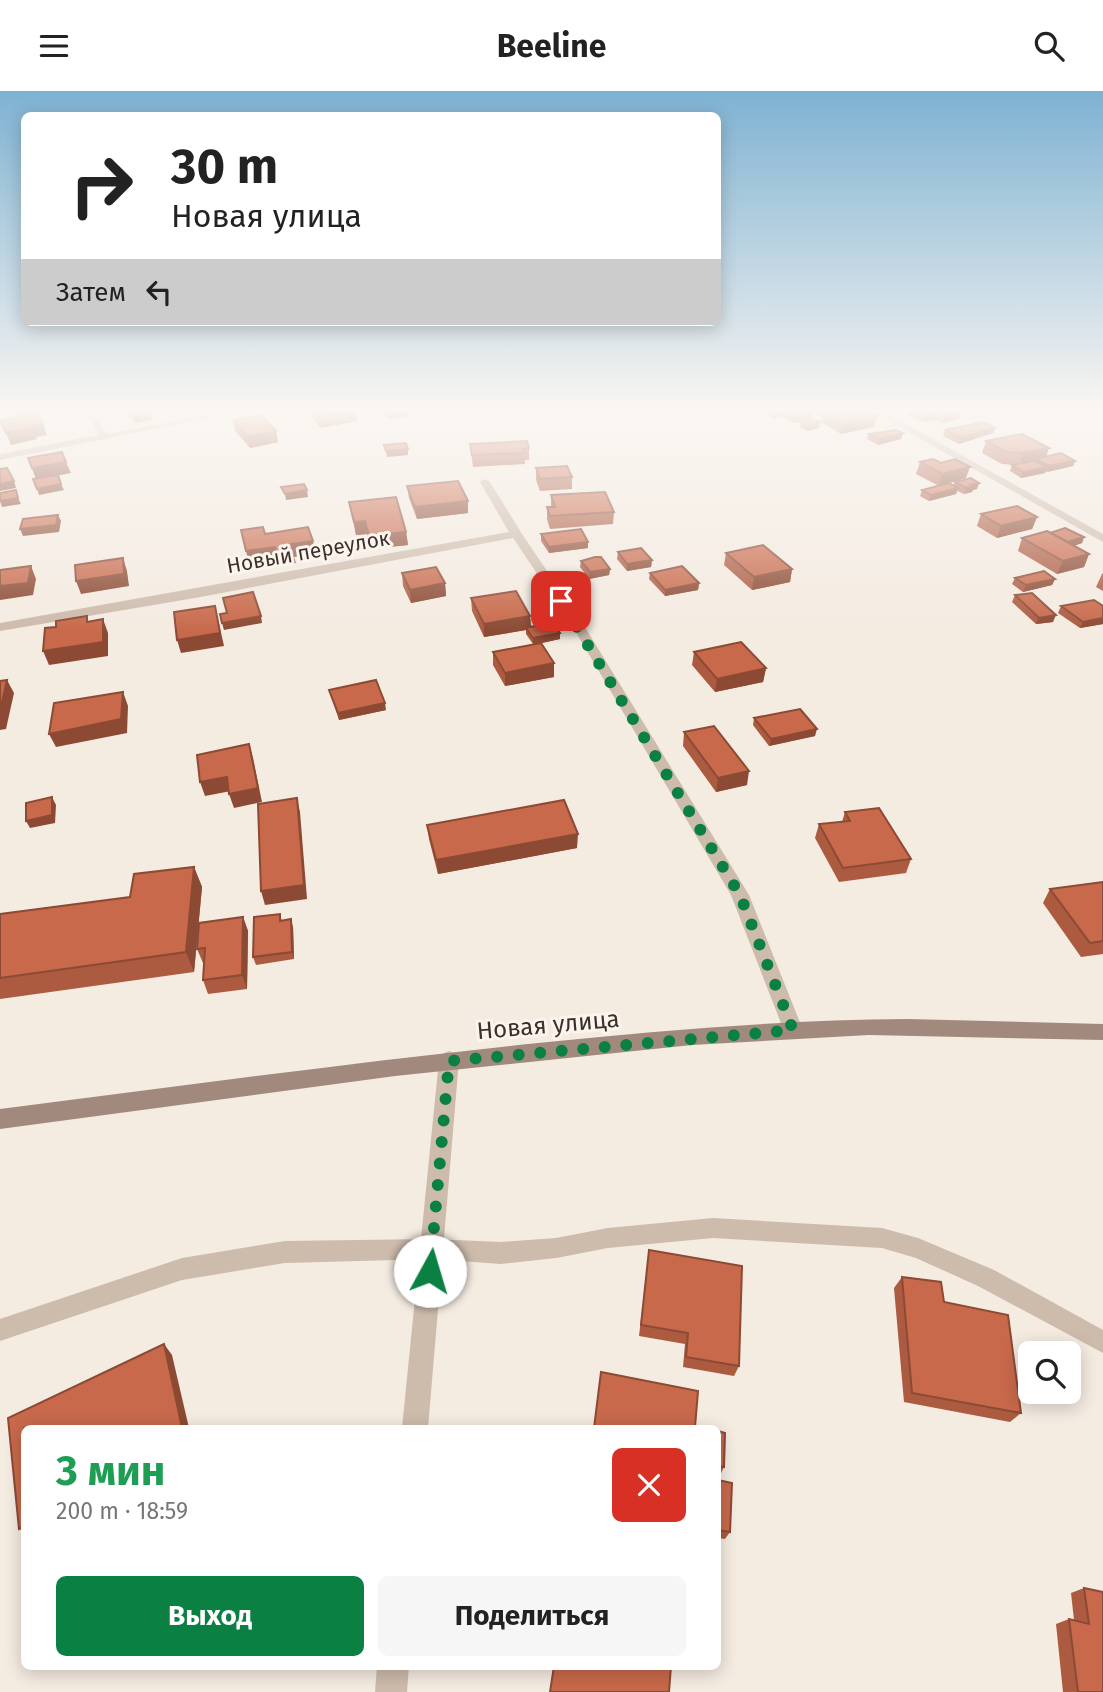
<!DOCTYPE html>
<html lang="ru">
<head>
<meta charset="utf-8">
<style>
	:root { --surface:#fff; --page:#f6f6f6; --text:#222; --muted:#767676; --accent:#0b8043 }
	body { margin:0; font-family:"Fira Sans",sans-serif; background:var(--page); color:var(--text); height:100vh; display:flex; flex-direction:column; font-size:26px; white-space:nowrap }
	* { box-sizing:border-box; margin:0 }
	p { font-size:23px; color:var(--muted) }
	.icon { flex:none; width:38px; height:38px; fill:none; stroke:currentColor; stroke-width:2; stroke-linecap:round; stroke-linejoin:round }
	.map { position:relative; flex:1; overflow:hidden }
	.panel { position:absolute; left:21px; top:1334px; width:700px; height:245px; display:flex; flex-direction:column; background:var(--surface); border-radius:10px; box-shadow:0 4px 18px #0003 }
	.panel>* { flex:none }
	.banner { position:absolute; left:21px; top:21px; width:700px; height:214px; border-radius:10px; box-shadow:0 4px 18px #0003; background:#fff; color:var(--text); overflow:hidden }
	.buttons { position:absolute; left:1018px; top:1250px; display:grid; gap:14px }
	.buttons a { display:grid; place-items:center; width:63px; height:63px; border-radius:10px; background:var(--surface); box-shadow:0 4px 18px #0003; font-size:35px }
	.pin { position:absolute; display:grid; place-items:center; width:60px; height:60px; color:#fff; margin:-30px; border-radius:14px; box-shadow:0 4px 10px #0006 }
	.me { position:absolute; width:77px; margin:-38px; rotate:6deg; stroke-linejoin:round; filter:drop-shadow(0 0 5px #0008) }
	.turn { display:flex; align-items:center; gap:24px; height:147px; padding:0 35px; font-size:32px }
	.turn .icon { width:91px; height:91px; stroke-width:2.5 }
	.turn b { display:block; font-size:49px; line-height:60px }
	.then { display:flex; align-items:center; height:66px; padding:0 35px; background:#0003; gap:14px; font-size:26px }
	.round { display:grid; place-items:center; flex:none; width:74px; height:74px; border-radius:10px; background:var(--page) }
	.summary { display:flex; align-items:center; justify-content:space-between; height:119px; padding:0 35px }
	h1 { font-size:42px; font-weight:700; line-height:52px; color:#1e9e55 }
	.cta { display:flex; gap:14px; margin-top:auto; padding:14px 35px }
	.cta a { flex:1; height:80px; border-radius:10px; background:var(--accent); color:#fff; font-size:28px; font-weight:700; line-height:80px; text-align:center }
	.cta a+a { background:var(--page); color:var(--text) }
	header { display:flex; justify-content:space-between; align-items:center; height:91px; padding:0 35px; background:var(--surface); font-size:32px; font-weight:700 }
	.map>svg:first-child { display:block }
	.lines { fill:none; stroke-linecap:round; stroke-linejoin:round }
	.service { fill:#cdbbac; fill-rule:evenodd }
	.minor { fill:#cdbbac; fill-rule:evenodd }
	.secondary { fill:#a18a7d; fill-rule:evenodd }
	.wall { fill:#ac5a40 }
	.shaded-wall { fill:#8c4a34 }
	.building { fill:#c8694b; stroke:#8c4a34; stroke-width:2 }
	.route { stroke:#0b8043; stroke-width:12; stroke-dasharray:0 21.6 }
	.labels { text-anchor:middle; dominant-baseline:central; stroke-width:6; stroke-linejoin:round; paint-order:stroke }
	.far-street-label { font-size:21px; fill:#3b302b; stroke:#fbf5ee }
	.street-label { font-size:24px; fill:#3b302b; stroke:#fbf5ee }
</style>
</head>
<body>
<header><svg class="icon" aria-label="menu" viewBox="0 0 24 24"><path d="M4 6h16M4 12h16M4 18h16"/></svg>Beeline<svg class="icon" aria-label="search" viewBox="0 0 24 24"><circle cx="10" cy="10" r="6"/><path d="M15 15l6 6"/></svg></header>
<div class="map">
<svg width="1103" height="1601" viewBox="0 0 1103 1601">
	<rect width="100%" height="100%" fill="#f4ebe1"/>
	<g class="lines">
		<polygon class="service" points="713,1127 882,1137 918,1147 994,1179 1103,1239 1103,1262 978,1195 916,1167 882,1157 713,1147 608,1157 556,1167 501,1173 432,1168 285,1172 182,1189 0,1250 0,1228 182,1167 285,1150 432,1148 501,1151 556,1147 608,1137"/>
		<g class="minor">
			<polygon points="82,317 90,317 107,343 241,317 259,317 0,369 0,363 99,344"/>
			<polygon points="866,317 877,317 1103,443 1103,451"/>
			<polygon points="485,388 490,391 522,443 583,533 749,804 803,939 800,945 793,947 786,945 731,804 571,533 513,447 195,507 0,540 0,532 509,441 480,391"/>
			<polygon points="449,960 456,963 459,969 428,1337 402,1337 439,969 442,963"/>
			<polygon points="377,1575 409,1575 407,1601 375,1601"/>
		</g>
		<path class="secondary" d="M 908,928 L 1103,933 L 1103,949 L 869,944 L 692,954 L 395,985 L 0,1038 L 0,1018 C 179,995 358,971 538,952 C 661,939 784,929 908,928 Z"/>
	</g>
	<g class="wall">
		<polygon points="310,317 353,317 355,319 357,330 321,337 312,326"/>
		<polygon points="379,317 405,317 407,319 408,325 388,328"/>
		<polygon points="765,317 803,317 803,318 812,323 811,328 793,332 784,327 784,325 773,327 764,322"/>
		<polygon points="811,317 840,317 840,318 877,325 874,336 841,343 821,331 822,323 819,324 810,319"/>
		<polygon points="908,317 963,317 960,328 942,332 936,329 923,331 906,323"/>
		<polygon points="233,329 276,340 278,351 250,357 235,340"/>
		<polygon points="801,331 819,337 807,340 800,336"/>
		<polygon points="995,337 993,342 959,353 943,345 945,339"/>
		<polygon points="903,342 901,348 878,354 867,348 869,343"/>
		<polygon points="986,350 1046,365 1075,370 1073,375 1047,381 1046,380 1045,382 1021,387 1010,380 1012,374 1016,374 1002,373 982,362"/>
		<polygon points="470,353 529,357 529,369 525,369 525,373 473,376"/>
		<polygon points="920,371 941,372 966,387 939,395 916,383"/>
		<polygon points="536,377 572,386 572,398 540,400 536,389"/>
		<polygon points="955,391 977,398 973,399 972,401 964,403 957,400 956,403 929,410 920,405 922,399 953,395"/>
		<polygon points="407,395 468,410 468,422 417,428 409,407"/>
		<polygon points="551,404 614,421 613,433 550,438 547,428 547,416 551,416"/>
		<polygon points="349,411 406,441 408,454 370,458 367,443 356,444"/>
		<polygon points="981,423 1037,426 1032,438 997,447 977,435"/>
		<polygon points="1050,442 1084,446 1082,452 1074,455 1089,463 1084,476 1057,483 1018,460 1022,447"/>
		<polygon points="541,443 588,451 588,457 549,462 541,450"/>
		<polygon points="618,461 652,469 651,476 627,480 617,468"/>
		<polygon points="726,462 792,478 790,491 752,499 724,474"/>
		<polygon points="581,470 610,478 609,484 589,488 580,476"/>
		<polygon points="402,482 445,492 446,505 411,512 403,495"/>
		<polygon points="650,482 699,492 698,499 665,505 649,488"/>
		<polygon points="1103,482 1103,500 1096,496 1102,483"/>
		<polygon points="1015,487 1055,488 1052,494 1023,501 1012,493"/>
		<polygon points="1015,504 1053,531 1036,533 1012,511"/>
		<polygon points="471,507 530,525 531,536 560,548 541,552 554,572 554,586 505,595 493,574 493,561 533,553 526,543 526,539 484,546 472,520"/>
		<polygon points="1061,515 1103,515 1103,533 1080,537 1058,522"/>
		<polygon points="694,561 766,577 763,591 715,601 692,574"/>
		<polygon points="329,599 386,619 339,629"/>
		<polygon points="754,627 815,645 769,655 753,634"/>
		<polygon points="684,641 747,694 716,701 683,655"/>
		<polygon points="845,721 911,768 906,782 839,791 815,747 819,733 842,731"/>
		<polygon points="427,734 577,757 438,783 429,748"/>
		<polygon points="194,776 202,796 194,881 0,908 0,823 130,806"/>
		<polygon points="1103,791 1103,863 1081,866 1043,812 1050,798"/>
		<polygon points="280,823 282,830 293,836 294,868 256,874 253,866"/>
		<polygon points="243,826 248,840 247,898 208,903 203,889 204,872 203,872 197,858"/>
		<polygon points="649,1159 739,1275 734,1285 683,1276 685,1253 639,1245"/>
		<polygon points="902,1186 944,1211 1021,1322 1010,1331 904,1311 894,1197"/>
		<polygon points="718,1340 724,1376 720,1384 718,1384"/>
		<polygon points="718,1389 730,1441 725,1448 718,1447"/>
		<polygon points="1084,1497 1103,1601 1063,1601 1056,1533 1069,1528 1074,1529 1071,1502"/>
	</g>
	<g class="shaded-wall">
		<polygon points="15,317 47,317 48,320 18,325"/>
		<polygon points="172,317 194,317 195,320 174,324"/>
		<polygon points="424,317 454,317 424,322"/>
		<polygon points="795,317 803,317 803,321 785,322 784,325 773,327 774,322"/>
		<polygon points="825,317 840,317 840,319 823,320 822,323 819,324 820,318"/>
		<polygon points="963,317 960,328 942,332 946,321"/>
		<polygon points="939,318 936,329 923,331 926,320"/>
		<polygon points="355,319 357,330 321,337 319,325"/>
		<polygon points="407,319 408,325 388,328 387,323"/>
		<polygon points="150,323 152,329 134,332 133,326"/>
		<polygon points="812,323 811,328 793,332 794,327"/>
		<polygon points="877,325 874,336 841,343 843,332"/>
		<polygon points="820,331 819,337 807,340 808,334"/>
		<polygon points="43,333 47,344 36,346 37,348 11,354 6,342"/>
		<polygon points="995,337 993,342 959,353 960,347"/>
		<polygon points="276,340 278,351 250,357 247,346"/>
		<polygon points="903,342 901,348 878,354 879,348"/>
		<polygon points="1049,357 1045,369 1035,368 1034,371 1019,374 1023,362"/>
		<polygon points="408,358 408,364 387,366 386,360"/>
		<polygon points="1075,370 1073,375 1047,381 1049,375"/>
		<polygon points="66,371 71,382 36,389 32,377"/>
		<polygon points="970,376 966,387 939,395 942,383"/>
		<polygon points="1047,376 1045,382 1021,387 1023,381"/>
		<polygon points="14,390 16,397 0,400 0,393"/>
		<polygon points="979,392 977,398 973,399 972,401 964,403 966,397 971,394"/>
		<polygon points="61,393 64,399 39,404 37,398"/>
		<polygon points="958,397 956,403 929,410 931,404"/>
		<polygon points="307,399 308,406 286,409 285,403"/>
		<polygon points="18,407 21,413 2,416 0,410"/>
		<polygon points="468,410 468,422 417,428 415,416"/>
		<polygon points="58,424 61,430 59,441 23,445 20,438"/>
		<polygon points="1037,426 1032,438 997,447 1001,435"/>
		<polygon points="365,430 367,443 356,444 354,431"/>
		<polygon points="406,441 408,454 370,458 369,445"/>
		<polygon points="1084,446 1082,452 1063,458 1066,452"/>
		<polygon points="313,450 316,463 294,466 296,472 280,475 277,462 291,453"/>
		<polygon points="588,451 588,457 549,462 549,456"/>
		<polygon points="275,456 278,469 249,473 246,460"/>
		<polygon points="1089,463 1084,476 1057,483 1063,470"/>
		<polygon points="123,467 127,480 129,495 81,503 76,490"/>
		<polygon points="652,469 651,476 627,480 627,473"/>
		<polygon points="31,475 36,488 33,504 0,509 0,495"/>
		<polygon points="610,478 609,484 589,488 590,481"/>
		<polygon points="792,478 790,491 752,499 754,486"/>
		<polygon points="1055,488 1052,494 1023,501 1026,494"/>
		<polygon points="445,492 446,505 411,512 410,499"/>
		<polygon points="699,492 698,499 665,505 665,499"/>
		<polygon points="215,515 224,555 181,562 177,549"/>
		<polygon points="1056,524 1053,531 1036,533 1039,527"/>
		<polygon points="261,525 262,532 224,539 222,532"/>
		<polygon points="530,525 531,538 526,537 526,539 484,546 484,533"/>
		<polygon points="1103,527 1103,533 1080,537 1083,531"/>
		<polygon points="103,528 108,542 108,565 49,574 43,560"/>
		<polygon points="560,542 560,548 533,554 533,547"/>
		<polygon points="554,572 554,586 505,595 505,582"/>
		<polygon points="766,577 763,591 715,601 717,588"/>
		<polygon points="7,589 14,602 6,638 0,639 0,620"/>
		<polygon points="123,601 128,615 127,642 56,656 49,643"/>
		<polygon points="385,612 386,619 339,629 338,622"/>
		<polygon points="817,638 815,645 769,655 771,648"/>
		<polygon points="249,653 253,667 262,711 234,717 229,703"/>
		<polygon points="749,680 747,694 716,701 718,687"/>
		<polygon points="227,686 231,700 205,705 200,691"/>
		<polygon points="52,706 56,714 55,732 30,737 26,730"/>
		<polygon points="297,707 300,721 307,808 265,814 261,800"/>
		<polygon points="578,743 577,757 438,783 436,769"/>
		<polygon points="194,776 202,796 194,881 186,861"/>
		<polygon points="243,826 248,840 247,898 242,884"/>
		<polygon points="291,828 293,836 294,868 292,861"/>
		<polygon points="164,1253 172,1264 189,1337 182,1337"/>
	</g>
	<g class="building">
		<polygon points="137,317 146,317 150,323 133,326 128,319"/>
		<polygon points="312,317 353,317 355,319 319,325"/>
		<polygon points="383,317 405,317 407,319 387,323"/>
		<polygon points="765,317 795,317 774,322"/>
		<polygon points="849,317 862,317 877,325 843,332 823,320"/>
		<polygon points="919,317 963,317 946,321 939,318 926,320"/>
		<polygon points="802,318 812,323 794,327 785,322"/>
		<polygon points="36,321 43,333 32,335 33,337 6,342 0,330"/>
		<polygon points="261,324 276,340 247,346 233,329"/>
		<polygon points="812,328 820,331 808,334 801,331"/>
		<polygon points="983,331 995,337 960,347 945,339"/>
		<polygon points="896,339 903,342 879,348 869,343"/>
		<polygon points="1022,343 1049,357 1023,362 1006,361 986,350"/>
		<polygon points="527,350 529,357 523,358 524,362 472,364 470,353"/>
		<polygon points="406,352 408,358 386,360 384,354"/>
		<polygon points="62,361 66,371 32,377 28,367"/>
		<polygon points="1061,362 1075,370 1049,375 1035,368"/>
		<polygon points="933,368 941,372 955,368 970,376 942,383 920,371"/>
		<polygon points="1035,370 1047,376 1023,381 1012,374"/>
		<polygon points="567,375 572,386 540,388 536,377"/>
		<polygon points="7,377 14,390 0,393 0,378"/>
		<polygon points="58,384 61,393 37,398 33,388"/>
		<polygon points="971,387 979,392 971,394 974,395 966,397 955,391"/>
		<polygon points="458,390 468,410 415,416 407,395"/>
		<polygon points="949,392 958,397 931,404 922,399"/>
		<polygon points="304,393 307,399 285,403 281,396"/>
		<polygon points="16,399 18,407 0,410 0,402"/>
		<polygon points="605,401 614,421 550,425 547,416 555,416 551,404"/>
		<polygon points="396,406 406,441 369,445 365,430 354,431 349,411"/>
		<polygon points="1017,415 1037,426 1001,435 981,423"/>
		<polygon points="58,424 56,434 20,438 23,428"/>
		<polygon points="263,436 265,443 308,436 313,450 291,453 293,460 277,462 275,456 246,460 241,439"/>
		<polygon points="1065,437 1084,446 1068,451 1050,442"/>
		<polygon points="581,438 588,451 549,456 541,443"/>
		<polygon points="1047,440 1089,463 1063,470 1022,447"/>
		<polygon points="763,454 792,478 754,486 726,462"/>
		<polygon points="641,457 652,469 627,473 618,461"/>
		<polygon points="595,466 601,466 610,478 590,481 581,470"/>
		<polygon points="123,467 124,483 76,490 75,474"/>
		<polygon points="31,475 28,492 0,495 0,479"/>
		<polygon points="682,475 699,492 665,499 650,482"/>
		<polygon points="436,476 445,492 410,499 402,482"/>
		<polygon points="1044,480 1055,488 1026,494 1015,487"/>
		<polygon points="516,500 530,525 484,533 471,507"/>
		<polygon points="253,501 261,525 222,532 220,523 227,522 223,507"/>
		<polygon points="1032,502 1056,524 1039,527 1015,504"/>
		<polygon points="1094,509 1103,515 1103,527 1083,531 1061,515"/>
		<polygon points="215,515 220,542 177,549 174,521"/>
		<polygon points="87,525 87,531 103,528 103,551 43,560 45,537 56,536 56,530"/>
		<polygon points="553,531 560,542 533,547 526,537"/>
		<polygon points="741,551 766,577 717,588 694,561"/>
		<polygon points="541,552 554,572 505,582 493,561"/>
		<polygon points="7,589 0,620 0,590"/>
		<polygon points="376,589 385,612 338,622 329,599"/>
		<polygon points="123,601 121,628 49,643 54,612"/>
		<polygon points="800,618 817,638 771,648 754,627"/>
		<polygon points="714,635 749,680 718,687 684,641"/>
		<polygon points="249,653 258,697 229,703 227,686 200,691 197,664"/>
		<polygon points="52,706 52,724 26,730 26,712"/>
		<polygon points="297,707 304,794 261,800 258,713"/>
		<polygon points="564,709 578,743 436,769 427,734"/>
		<polygon points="879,717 911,768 843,777 819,733 850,730 845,721"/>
		<polygon points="194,776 186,861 0,887 0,823 130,806 134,783"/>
		<polygon points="1103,791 1103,850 1090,852 1050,798"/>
		<polygon points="280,823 280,830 291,828 292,861 253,866 254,826"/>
		<polygon points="243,826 242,884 203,889 205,857 197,858 199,832"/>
		<polygon points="649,1159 742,1175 739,1275 686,1266 688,1242 641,1234"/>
		<polygon points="902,1186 941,1191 944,1211 1008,1224 1021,1322 912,1302"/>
		<polygon points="164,1253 182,1337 24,1337 24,1436 19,1438 8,1327"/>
		<polygon points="601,1281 698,1300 695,1336 701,1337 594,1337"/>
		<polygon points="718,1340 725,1342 724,1376 718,1375"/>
		<polygon points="718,1389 732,1392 730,1441 718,1439"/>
		<polygon points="1084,1497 1103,1501 1103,1601 1078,1601 1069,1528 1089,1533"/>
		<polygon points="554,1575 671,1575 669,1601 550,1601"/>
	</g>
	<linearGradient id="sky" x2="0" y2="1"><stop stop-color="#7eb2d2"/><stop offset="0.59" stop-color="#faf6f2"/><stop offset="1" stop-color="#faf6f2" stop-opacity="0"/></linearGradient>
	<rect width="1103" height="541" fill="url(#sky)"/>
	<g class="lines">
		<polyline class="route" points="430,1180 449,970 793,939 740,804 561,510"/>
	</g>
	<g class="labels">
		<g class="far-street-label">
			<text transform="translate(308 461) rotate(-10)">Новый переулок</text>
		</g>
		<g class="street-label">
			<text transform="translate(548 934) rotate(-5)">Новая улица</text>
		</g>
	</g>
</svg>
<div class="buttons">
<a><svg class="icon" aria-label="search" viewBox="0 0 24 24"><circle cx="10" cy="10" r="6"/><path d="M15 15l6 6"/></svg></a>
</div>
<div class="pin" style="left:561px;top:510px;background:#d93025"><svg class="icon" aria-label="arrive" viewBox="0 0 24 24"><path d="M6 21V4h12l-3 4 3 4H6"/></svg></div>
<svg class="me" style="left:430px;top:1180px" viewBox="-20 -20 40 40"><circle r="19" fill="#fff"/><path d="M0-13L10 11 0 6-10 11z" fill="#0b8043"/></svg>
<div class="banner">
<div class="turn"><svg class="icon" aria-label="right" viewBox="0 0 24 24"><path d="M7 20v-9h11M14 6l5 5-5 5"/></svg><div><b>30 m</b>Новая улица</div></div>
<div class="then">Затем<svg class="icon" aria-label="left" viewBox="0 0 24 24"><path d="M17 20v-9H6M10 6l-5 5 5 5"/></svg></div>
</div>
<section class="panel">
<div class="summary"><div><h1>3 мин</h1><p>200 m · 18:59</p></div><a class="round" style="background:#d93025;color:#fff"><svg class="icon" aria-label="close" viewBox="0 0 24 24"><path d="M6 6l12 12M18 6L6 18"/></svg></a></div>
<div class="cta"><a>Выход</a><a>Поделиться</a></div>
</section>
</div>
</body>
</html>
